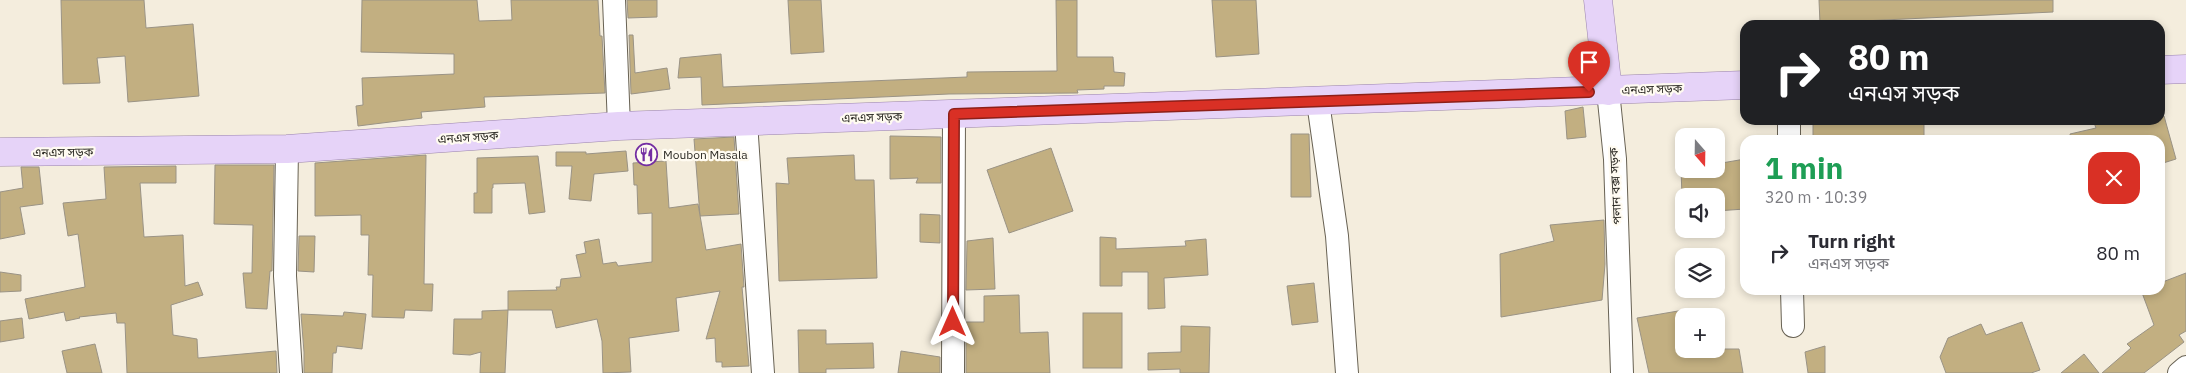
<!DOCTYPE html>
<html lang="en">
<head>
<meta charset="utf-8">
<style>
	:root { --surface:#fff; --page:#f7f7f7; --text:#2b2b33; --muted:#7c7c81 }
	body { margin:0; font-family:"IBM Plex Sans","Noto Sans Bengali",sans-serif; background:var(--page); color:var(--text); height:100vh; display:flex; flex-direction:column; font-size:19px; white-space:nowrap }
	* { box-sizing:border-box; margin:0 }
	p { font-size:16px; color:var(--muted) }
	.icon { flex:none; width:28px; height:28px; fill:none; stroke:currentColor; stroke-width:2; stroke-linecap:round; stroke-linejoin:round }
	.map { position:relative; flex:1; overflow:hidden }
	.drawer { position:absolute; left:1740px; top:135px; width:425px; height:160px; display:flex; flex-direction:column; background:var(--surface); border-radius:15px; box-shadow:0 2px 8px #0003 }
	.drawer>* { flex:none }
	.hud { position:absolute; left:1740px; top:20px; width:425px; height:105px; border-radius:15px; box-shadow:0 2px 8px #0003; background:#202124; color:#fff; overflow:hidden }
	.needle { width:32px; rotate:160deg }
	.buttons { position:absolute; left:1675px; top:128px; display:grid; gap:10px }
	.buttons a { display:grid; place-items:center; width:50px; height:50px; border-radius:10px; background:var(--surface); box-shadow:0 2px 8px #0003; font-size:25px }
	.pin { position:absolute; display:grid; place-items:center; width:42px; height:42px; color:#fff; margin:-51px -21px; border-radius:50% 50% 50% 0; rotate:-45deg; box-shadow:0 0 5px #0007 }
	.pin .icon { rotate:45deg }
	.me { position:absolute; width:55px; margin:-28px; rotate:0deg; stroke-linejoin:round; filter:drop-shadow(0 0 4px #0008) }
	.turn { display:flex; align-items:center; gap:18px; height:105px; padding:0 25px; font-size:22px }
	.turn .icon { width:65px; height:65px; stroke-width:2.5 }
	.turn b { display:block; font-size:35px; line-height:42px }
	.round { display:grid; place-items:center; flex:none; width:52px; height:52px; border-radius:15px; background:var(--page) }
	.summary { display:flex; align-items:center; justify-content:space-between; height:85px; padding:0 25px }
	h1 { font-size:30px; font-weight:700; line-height:38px; color:#1e9e55 }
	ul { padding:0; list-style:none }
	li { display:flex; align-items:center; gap:15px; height:65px; padding:0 25px }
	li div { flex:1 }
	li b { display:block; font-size:19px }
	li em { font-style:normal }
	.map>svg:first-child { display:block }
	.building { fill:#c2af81; stroke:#9a9385 }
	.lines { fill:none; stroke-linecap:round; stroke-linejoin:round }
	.minor-casing { stroke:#686254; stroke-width:24 }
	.major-casing { stroke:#9a84ab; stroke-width:29 }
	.minor { stroke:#fff; stroke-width:22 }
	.major { stroke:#e6d3f8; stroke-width:28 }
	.route-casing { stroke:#8d1f18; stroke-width:12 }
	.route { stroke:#d93025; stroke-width:9 }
	.labels { text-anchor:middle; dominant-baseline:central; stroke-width:4.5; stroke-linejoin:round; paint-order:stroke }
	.street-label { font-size:12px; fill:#2c2a24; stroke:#fffbf1 }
	.poi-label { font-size:12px; fill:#2c2a24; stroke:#fffbf1; text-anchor:start }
</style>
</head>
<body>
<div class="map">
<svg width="2186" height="373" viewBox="0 0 2186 373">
	<rect width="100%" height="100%" fill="#f4eddd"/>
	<g class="building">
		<polygon points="61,0 144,0 146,28 193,24 199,96 128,102 125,56 97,58 100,83 63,84"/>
		<polygon points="362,0 477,0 479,21 512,20 511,0 598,0 600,36 602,36 605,93 484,97 485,107 421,112 422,118 358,126 356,106 363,105 362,78 454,74 454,54 361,52"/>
		<polygon points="627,0 657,0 657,17 628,18"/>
		<polygon points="788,0 821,0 824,52 791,54"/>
		<polygon points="1056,0 1077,0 1077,57 1113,57 1114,72 1125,73 1124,86 1104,86 1104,89 1077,90 1078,93 949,94 702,105 701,77 678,78 680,58 721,54 723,87 967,77 967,72 1057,71"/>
		<polygon points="1212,0 1256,0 1259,54 1216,57"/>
		<polygon points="1819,0 2053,0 2053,12 1820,23"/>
		<polygon points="629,35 633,35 635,73 667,68 670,89 631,94"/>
		<polygon points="1583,107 1586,137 1567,139 1565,111"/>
		<polygon points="2164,116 2176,159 2160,164 2160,140 2071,140 2070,134 2096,128 2093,120 2160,120 2160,117"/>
		<rect x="1813" y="120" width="111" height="20"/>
		<polygon points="1291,134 1309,134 1311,197 1291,197"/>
		<polygon points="890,136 941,137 941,183 916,183 918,178 890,179"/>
		<polygon points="734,137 739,214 700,216 694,139"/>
		<polygon points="1051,148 1073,211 1009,233 987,170"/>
		<polygon points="626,151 628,171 594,174 591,201 569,199 572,166 556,166 556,152 586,152 586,154"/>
		<polygon points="426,155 424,284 433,284 432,311 405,310 404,318 372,317 373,275 368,275 369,235 361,235 361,215 315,216 315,163"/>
		<polygon points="854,155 855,180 874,180 877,278 779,281 776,183 789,184 787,158"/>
		<polygon points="538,156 545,212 529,214 525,183 493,184 493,188 492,188 492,213 474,213 474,193 477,193 477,158"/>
		<polygon points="1745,159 1745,209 1716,211 1716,196 1682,196 1681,169 1716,169 1716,164"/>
		<polygon points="666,161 669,208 698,204 706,250 741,244 744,287 742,287 749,366 722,367 722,362 716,362 715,338 706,339 720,291 676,298 679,331 629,338 631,372 603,373 602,341 597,319 556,328 552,310 508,310 508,291 557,290 556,287 560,287 561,279 581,277 576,255 586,253 584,242 599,239 603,264 616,262 618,266 652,262 652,213 638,214 637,185 634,185 633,163"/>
		<polygon points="215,165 274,165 272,271 270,271 267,309 246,308 243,273 252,273 253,225 214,224"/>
		<polygon points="176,166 176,183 140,183 144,237 183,235 185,286 198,282 203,295 171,305 173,335 197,339 198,358 276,351 277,373 127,373 125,323 117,323 116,313 79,317 80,318 66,321 64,312 29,319 25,299 85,287 78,234 68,236 63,203 106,199 104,167"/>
		<polygon points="21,167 39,167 43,204 20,207 25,234 0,239 0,192 23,188"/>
		<polygon points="920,214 940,215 940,243 920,242"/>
		<polygon points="1604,220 1605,264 1602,300 1501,317 1500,254 1554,241 1550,225"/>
		<polygon points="299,236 315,236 314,272 298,271"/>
		<polygon points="1100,237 1116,238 1116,249 1186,246 1185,241 1206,239 1208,275 1164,278 1165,308 1148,309 1148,272 1122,272 1122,286 1100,286"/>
		<polygon points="993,238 995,289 966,290 967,241"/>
		<polygon points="0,272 21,275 21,291 0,292"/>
		<polygon points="2186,273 2186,331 2179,335 2184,342 2144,373 2102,373 2131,348 2127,344 2154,325 2141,290 2160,290 2160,283"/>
		<polygon points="1314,283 1318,322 1292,325 1287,286"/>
		<polygon points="1019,295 1020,333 1048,332 1050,373 966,373 966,322 984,322 984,296"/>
		<polygon points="508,310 505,373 480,373 481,352 470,355 453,354 454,319 482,319 482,311"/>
		<polygon points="1684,310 1684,349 1739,349 1743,373 1649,373 1637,318"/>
		<polygon points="344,312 366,314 362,349 337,346 336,353 333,353 332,373 304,373 304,352 301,314 343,316"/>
		<rect x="1083" y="313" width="39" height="55"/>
		<polygon points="22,318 24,338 0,342 0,321"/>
		<polygon points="2022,322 2040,370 2031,373 1946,373 1940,357 1948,338 1981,324 1986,335"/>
		<polygon points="1181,326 1210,327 1209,373 1180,373 1180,369 1148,370 1148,353 1181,352"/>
		<polygon points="798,330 826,330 826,344 873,343 874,368 826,369 826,373 799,373"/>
		<polygon points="95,344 102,373 67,373 62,351"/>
		<polygon points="1825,346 1825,373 1808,373 1805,352"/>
		<polygon points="901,351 940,357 940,373 898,373"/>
		<polygon points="2084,354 2099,373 2061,373"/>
	</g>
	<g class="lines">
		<defs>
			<g id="minor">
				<polyline points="614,0 619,126"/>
				<polyline points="1608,91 1615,159 1622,373"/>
				<polyline points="1318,102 1337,236 1347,373"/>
				<polyline points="1789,120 1789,140"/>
				<polyline points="746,122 763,373"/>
				<polyline points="287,149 285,276 291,373"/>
				<polyline points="1792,290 1793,326"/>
				<polyline points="953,373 954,115"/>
				<polyline points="2179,373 2186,367"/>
			</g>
			<g id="major">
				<polyline points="1598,0 1608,91"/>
				<polyline points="2160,70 2186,69"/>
				<polyline points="0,152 287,149 619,126 1745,85"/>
			</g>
		</defs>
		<use href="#minor" class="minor-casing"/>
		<use href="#major" class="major-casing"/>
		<use href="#minor" class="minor"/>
		<use href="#major" class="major"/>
	</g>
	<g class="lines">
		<defs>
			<polyline id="route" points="953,322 954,114 1589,92"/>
		</defs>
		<use href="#route" class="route-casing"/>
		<use href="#route" class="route"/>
	</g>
	<defs>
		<symbol id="restaurant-ring" viewBox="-11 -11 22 22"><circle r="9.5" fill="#fffbf1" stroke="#742ea2" stroke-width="1.5"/><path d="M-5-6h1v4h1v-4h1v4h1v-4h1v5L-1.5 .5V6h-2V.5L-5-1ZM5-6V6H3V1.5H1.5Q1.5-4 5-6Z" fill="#742ea2"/></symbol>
	</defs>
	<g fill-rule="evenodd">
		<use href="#restaurant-ring" x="634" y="142" width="25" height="25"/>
	</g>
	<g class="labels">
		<g class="street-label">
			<text transform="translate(1652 89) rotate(-2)">এনএস সড়ক</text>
			<text transform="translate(872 117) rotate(-2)">এনএস সড়ক</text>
			<text transform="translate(468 137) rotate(-4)">এনএস সড়ক</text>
			<text transform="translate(63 152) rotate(-1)">এনএস সড়ক</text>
			<text transform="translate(1615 186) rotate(-93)">পলান বক্স সড়ক</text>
		</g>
		<g class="poi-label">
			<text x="663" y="154">Moubon Masala</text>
		</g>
	</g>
</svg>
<div class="buttons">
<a><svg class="needle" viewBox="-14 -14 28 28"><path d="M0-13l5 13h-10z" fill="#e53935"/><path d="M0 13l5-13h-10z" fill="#7c7c81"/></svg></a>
<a><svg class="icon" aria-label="sound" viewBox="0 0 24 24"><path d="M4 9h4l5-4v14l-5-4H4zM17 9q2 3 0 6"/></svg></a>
<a><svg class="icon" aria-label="layers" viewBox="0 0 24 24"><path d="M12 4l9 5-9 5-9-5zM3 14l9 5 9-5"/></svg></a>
<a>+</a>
</div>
<div class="pin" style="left:1589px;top:92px;background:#d93025"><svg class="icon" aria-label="arrive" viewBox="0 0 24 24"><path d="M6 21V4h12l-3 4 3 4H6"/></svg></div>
<svg class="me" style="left:953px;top:322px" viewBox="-20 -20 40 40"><path d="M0-17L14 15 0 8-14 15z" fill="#d93025" stroke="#fff" stroke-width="4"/></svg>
<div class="hud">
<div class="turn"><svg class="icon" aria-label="right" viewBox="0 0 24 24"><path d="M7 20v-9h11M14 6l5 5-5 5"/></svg><div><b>80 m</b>এনএস সড়ক</div></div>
</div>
<section class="drawer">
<div class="summary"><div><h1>1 min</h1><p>320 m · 10:39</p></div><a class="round" style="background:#d93025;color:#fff"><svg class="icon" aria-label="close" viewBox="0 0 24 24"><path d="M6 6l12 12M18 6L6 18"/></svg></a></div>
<ul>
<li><svg class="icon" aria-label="right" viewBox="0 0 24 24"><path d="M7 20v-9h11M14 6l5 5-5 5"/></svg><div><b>Turn right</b><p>এনএস সড়ক</p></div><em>80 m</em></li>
</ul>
</section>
</div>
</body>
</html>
